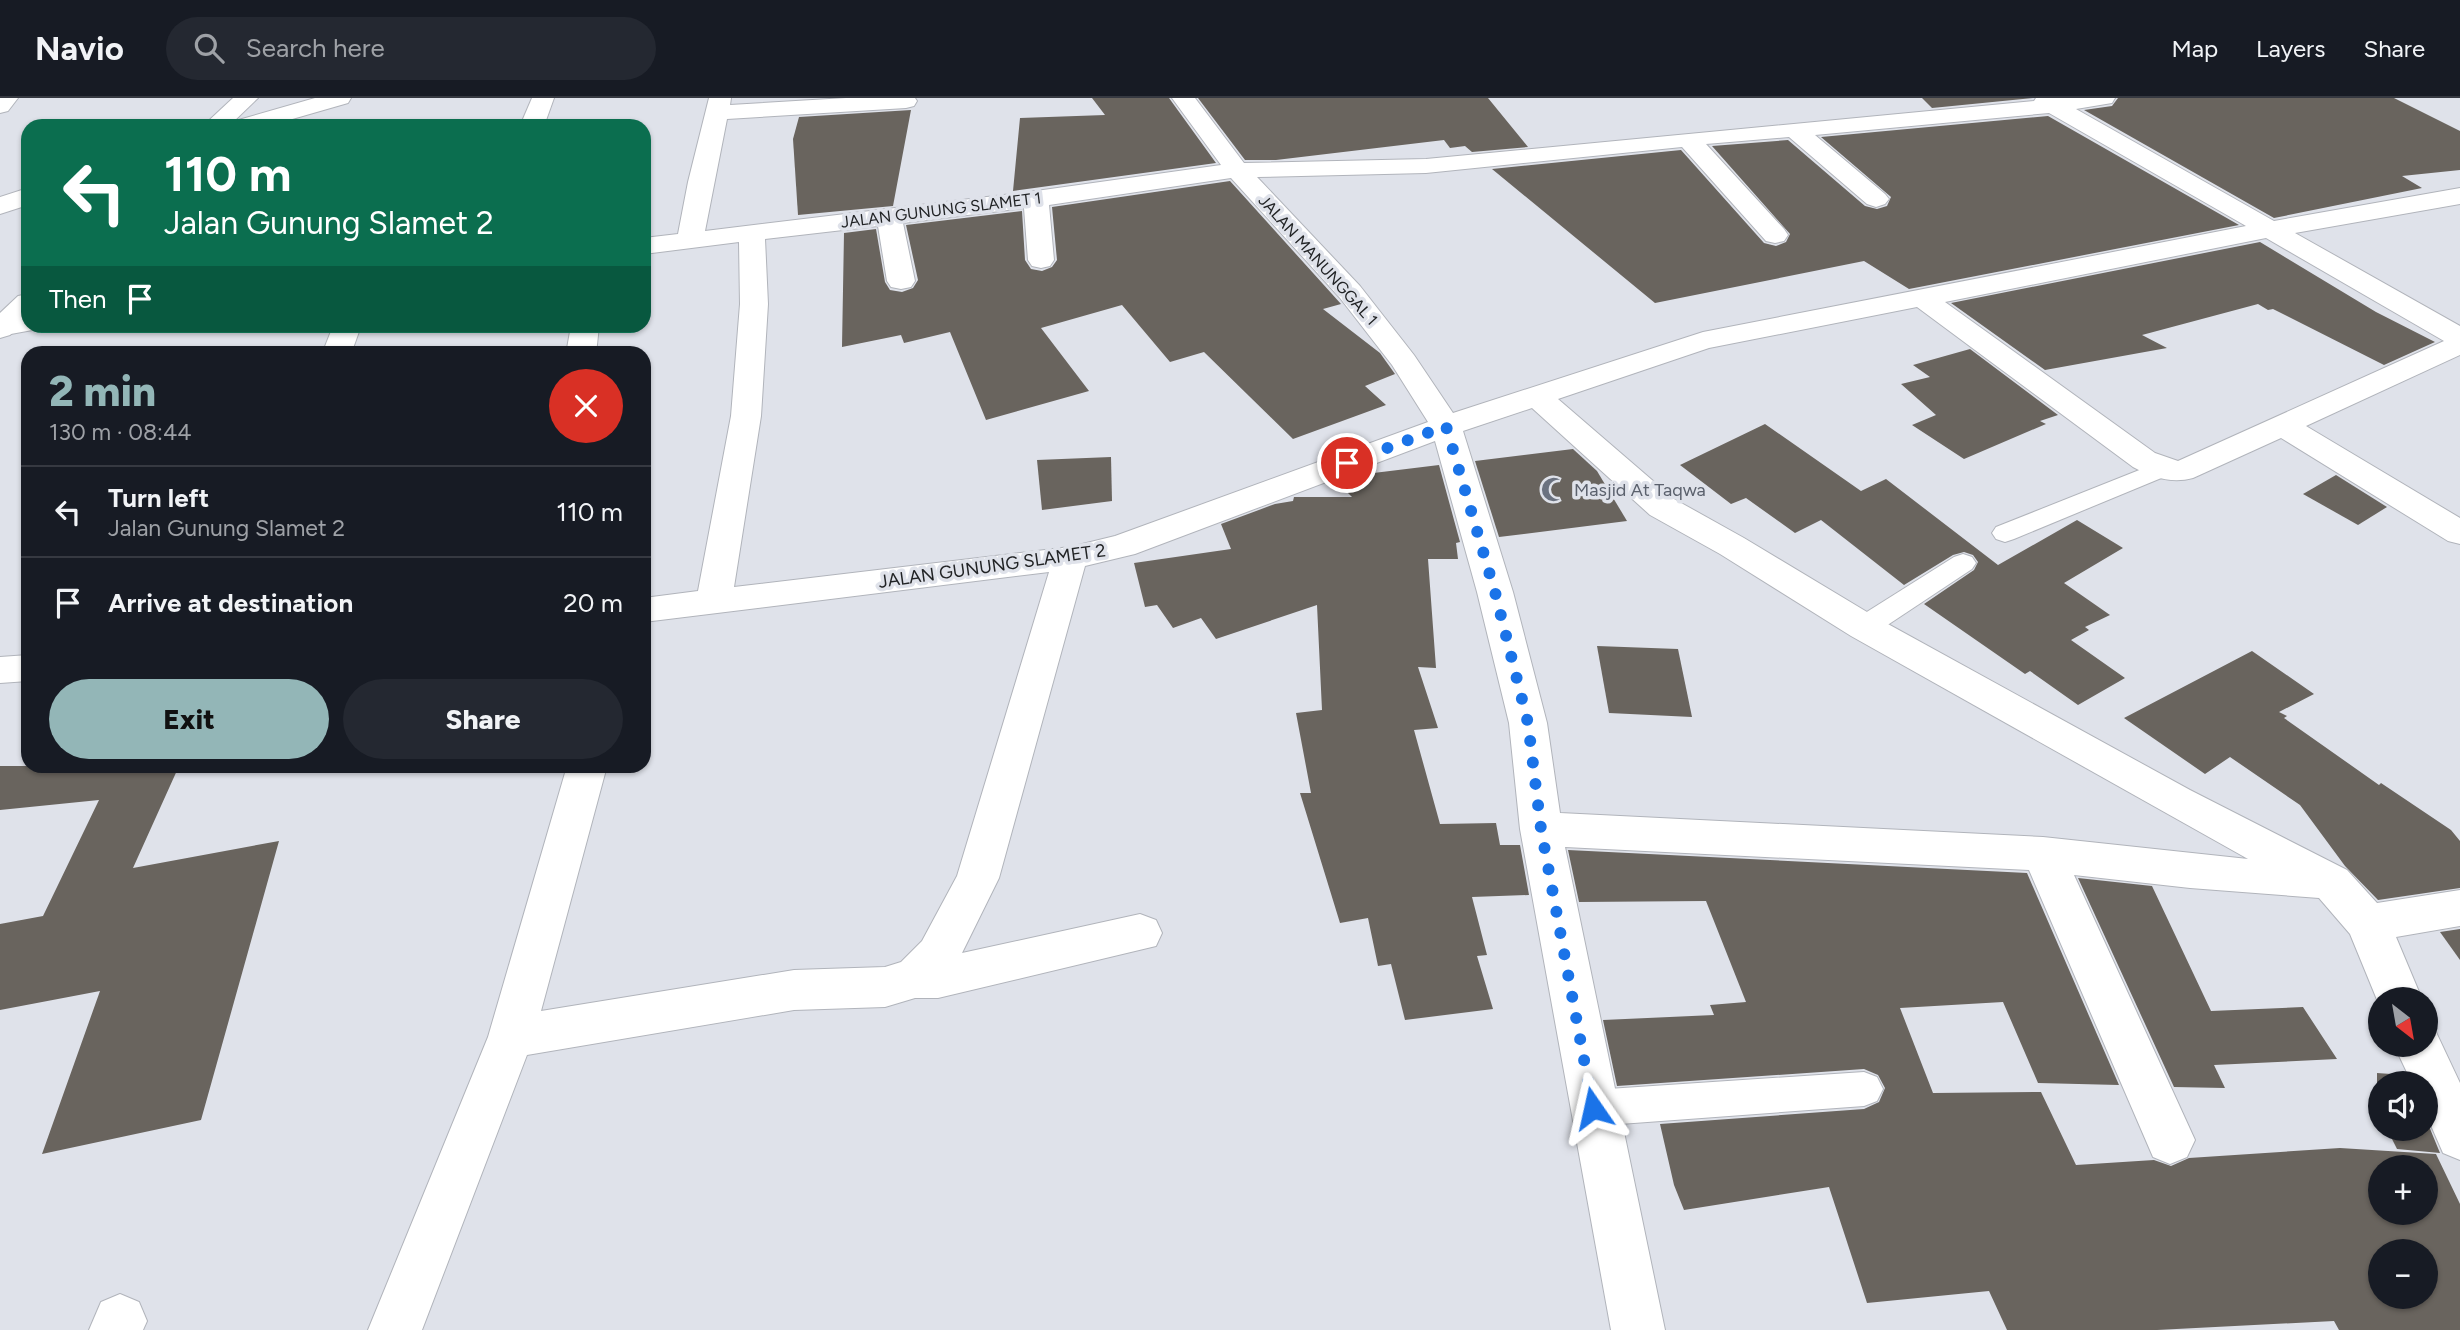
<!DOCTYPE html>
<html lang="en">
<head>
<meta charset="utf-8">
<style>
	:root { --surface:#171b24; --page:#242831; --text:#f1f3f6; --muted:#9ea1a6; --line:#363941; --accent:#93b6b7 }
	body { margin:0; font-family:Figtree,sans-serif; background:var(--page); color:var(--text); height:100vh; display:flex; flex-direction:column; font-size:26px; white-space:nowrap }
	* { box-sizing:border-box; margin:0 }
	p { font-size:23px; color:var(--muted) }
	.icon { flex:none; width:38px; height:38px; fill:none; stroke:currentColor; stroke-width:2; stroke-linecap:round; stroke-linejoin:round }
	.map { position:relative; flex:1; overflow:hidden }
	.side { position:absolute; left:21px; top:248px; width:630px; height:427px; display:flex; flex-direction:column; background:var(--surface); border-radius:21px; box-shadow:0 2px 5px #0004 }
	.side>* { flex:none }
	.banner { position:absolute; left:21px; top:21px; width:630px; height:214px; border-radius:21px; box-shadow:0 2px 5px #0004; background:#0b6e4f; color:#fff; overflow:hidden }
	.needle { width:46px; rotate:149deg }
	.tools { position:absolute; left:2368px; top:889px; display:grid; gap:14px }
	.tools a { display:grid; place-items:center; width:70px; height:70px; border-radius:50%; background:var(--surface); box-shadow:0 2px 5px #0004; font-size:35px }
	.pin { position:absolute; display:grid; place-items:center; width:60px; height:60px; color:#fff; margin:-30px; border:4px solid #fff; border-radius:50%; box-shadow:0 2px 7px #0007 }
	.me { position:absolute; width:77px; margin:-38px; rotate:349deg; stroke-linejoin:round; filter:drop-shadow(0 0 5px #0008) }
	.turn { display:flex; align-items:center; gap:24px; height:147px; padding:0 28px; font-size:32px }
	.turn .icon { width:91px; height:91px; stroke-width:2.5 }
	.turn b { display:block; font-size:49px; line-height:60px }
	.then { display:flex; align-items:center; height:66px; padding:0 28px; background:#0003; gap:14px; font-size:26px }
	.round { display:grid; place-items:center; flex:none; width:74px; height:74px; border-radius:37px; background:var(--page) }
	.summary { display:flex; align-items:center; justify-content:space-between; height:119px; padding:0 28px }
	h1 { font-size:42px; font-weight:800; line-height:52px; color:var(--accent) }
	.action { display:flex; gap:14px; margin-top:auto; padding:14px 28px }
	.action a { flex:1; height:80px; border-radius:42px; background:var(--accent); color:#111; font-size:28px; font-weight:800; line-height:80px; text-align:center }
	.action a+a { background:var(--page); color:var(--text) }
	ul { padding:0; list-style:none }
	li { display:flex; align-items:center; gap:21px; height:91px; padding:0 28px; border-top:2px solid var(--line) }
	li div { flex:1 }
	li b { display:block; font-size:26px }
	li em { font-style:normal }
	header { display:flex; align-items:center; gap:42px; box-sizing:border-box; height:98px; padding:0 35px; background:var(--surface); border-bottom:2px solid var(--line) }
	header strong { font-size:33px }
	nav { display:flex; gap:38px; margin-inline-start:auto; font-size:24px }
	.search { width:490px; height:63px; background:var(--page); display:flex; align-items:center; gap:18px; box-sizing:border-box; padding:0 24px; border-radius:38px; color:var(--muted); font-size:26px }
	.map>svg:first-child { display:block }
	.building { fill:#69645e; fill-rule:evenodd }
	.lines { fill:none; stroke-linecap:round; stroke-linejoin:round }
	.lane-casing { stroke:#b1b4bb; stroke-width:2 }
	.street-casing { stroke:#b1b4bb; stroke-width:2 }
	.secondary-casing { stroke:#b1b4bb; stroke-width:2 }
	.highway-casing { stroke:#b1b4bb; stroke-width:2 }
	.lane { fill:#fff; fill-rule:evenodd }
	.street { fill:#fff; fill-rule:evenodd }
	.secondary { fill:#fff; fill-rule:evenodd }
	.highway { fill:#fff; fill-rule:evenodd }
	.route { stroke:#1a73e8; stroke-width:12; stroke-dasharray:0 21.6 }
	.labels { text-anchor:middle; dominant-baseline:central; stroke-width:7; stroke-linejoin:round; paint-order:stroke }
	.far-street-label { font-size:16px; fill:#212325; stroke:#dfe2ea }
	.worship-label { font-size:18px; fill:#5b616d; stroke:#dfe2ea; text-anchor:start }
	.street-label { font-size:18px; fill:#212325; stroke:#dfe2ea }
</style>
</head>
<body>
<header>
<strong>Navio</strong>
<div class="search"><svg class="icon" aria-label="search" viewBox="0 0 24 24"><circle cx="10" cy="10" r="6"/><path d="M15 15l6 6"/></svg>Search here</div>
<nav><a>Map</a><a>Layers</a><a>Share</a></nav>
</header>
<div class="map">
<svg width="2460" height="1232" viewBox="0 0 2460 1232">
	<rect width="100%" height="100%" fill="#dfe2ea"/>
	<g class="building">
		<polygon points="1092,0 1169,0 1216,65 1013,93 1020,20 1105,17"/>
		<polygon points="1198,0 1488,0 1528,49 1472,54 1465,48 1450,50 1444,42 1276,62 1245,62"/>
		<polygon points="1922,0 2033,0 1932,10"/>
		<polygon points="2118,0 2394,0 2460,33 2460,72 2402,78 2422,90 2274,120 2084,12 2112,8"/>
		<polygon points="911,12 893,108 798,117 793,41 799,19"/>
		<polygon points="2048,18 2239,127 1909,191 1864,163 1655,205 1492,71 1681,52 1764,145 1776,148 1786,144 1790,136 1712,48 1788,42 1865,108 1877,111 1887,108 1891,99 1821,39"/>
		<polygon points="1230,83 1341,206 1323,211 1380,255 1395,276 1365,288 1386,307 1293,341 1204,254 1170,264 1122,207 1041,230 1089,293 986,322 950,234 904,245 901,237 842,249 844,135 876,131 885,184 890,192 902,194 913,190 918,182 906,127 1022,113 1025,162 1031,171 1042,173 1052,169 1057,162 1052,109"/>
		<polygon points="2260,144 2376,214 2435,244 2384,267 2273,211 2268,212 2258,206 2142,237 2167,250 2045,272 1951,205"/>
		<polygon points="1970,251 2058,317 2040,323 2046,326 1964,361 1912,327 1936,317 1901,286 1930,279 1913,267"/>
		<polygon points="1765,326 1861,393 1886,381 1998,467 2077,422 2123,450 2064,485 2110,517 2085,529 2089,532 2071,542 2125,580 2078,607 2030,573 2025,576 1924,506 1974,472 1978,464 1973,457 1964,454 1953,457 1904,487 1821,422 1795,435 1746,400 1731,406 1680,367"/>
		<polygon points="1573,351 1597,373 1627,423 1499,439 1475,363"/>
		<polygon points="1111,359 1112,403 1042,412 1037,362"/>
		<polygon points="1439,367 1460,444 1456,445 1458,461 1428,461 1436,570 1418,569 1438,630 1414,632 1440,726 1496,725 1500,747 1520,747 1529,797 1472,799 1487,857 1477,858 1493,911 1405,922 1391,866 1378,868 1368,820 1340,825 1300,695 1311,695 1296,615 1322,612 1317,507 1216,541 1201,520 1173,530 1157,507 1145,509 1134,465 1231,451 1221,426 1275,406 1293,403 1294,399 1352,399 1336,383 1349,378"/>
		<polygon points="2336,377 2387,409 2358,427 2303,396"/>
		<polygon points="1597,548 1678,551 1692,619 1609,615"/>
		<polygon points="2252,553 2314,596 2279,614 2287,618 2284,620 2379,687 2381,685 2451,732 2460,743 2460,790 2378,802 2345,768 2300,707 2230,659 2205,676 2124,620"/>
		<polygon points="0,668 179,668 133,770 279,743 201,1022 42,1056 100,893 0,912 0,826 43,818 99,702 0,712"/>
		<path d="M 1568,752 L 2027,775 L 2119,987 L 2038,985 L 2003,904 L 1900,910 L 1933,995 L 2041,994 L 2076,1067 L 2154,1062 L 2171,1068 L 2189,1060 L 2340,1050 L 2436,1056 L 2460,1106 L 2460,1232 L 2339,1232 L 2334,1223 L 2157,1232 L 2007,1232 L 1989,1193 L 1867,1205 L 1829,1089 L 1684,1112 L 1674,1087 L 1660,1026 L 1864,1011 L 1879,1004 L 1885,990 L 1878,977 L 1864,971 L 1617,988 L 1603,922 L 1714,917 L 1710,907 L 1746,904 L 1706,803 L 1579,804 ZM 2380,1069 L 2426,1069 L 2426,1115 L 2380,1115 ZM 2380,1153 L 2426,1153 L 2426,1199 L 2380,1199 Z"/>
		<polygon points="2078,780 2152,788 2211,913 2303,909 2337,961 2214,967 2225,990 2174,989"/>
		<polygon points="2460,831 2460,862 2440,834"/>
		<polygon points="2377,975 2405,977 2409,985 2380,985 2380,1016 2377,1011"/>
		<polygon points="2426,1021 2440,1055 2397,1051 2387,1031 2426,1031"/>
	</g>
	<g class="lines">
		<defs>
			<g id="lane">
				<polygon points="2162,363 2171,366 2174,371 2171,376 2014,441 2005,444 1996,441 1992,435 1996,429"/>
				<polygon points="1963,456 1972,459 1976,465 1972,471 1874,536 1864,539 1854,536 1850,529 1854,522 1954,459"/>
				<polygon points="1864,974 1877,979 1883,991 1877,1003 1864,1008 1593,1028 1580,1022 1574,1010 1580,998 1593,992"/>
			</g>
			<g id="street">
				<polygon points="0,0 18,0 8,13 0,15"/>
				<polygon points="532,0 554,0 544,28 520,28"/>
				<path d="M 709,0 L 731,0 L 730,7 L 846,0 L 915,0 L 917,3 L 914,8 L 906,10 L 727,21 L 705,133 L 1036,93 L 1221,67 L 1172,0 L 1195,0 L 1244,65 L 1426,61 L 2034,3 L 2036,0 L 2115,0 L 2112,5 L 2076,11 L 2274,123 L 2460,90 L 2460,106 L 2295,135 L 2460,228 L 2460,257 L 2306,328 L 2460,420 L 2460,446 L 2448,443 L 2281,340 L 2193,380 C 2171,386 2152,379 2133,369 L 1917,209 L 1709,250 L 1558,301 L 1674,401 L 1744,440 L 1877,520 L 2190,692 L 2347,772 L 2377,805 L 2460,792 L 2460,828 L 2396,839 L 2422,901 L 2380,901 L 2380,909 L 2350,836 L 2319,800 L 2190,790 L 2074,777 L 2195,1042 L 2187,1059 L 2170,1066 L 2153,1059 L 2029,772 L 1565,749 L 1665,1232 L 1611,1232 L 1520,731 L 1509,625 L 1477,494 L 1435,343 L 1135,456 L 1085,468 L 999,780 L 962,855 L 1140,816 L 1156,822 L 1162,835 L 1156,848 L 938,900 L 915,900 L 885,909 L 794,912 L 527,957 L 422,1232 L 368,1232 L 488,939 L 567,668 L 607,668 L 541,913 L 794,872 L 885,869 L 901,864 L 922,843 L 957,778 L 1049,474 L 644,524 L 644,500 L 698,493 L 731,318 L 740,206 L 739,144 L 644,156 L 644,140 L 678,136 L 688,84 ZM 2049,15 L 2246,128 L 1703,234 L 1453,315 L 1414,257 L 1360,188 L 1257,79 L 1426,75 L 1682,49 L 1766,143 L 1775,145 L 1784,143 L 1788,137 L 1784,131 L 1706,46 L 1789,39 L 1867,106 L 1876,109 L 1885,106 L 1889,101 L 1885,96 L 1815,37 ZM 1231,80 L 1340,200 L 1392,267 L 1428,324 L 1115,438 L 1070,449 L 734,489 L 761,318 L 768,206 L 765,141 L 878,128 L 887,183 L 891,189 L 901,191 L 911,189 L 915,183 L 903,125 L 1024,110 L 1028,162 L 1032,168 L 1041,170 L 1050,168 L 1054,162 L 1049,107 ZM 2266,140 L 2444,243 L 2178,363 L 2155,355 L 1945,204 ZM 1532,310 L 1650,417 L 1720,456 L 1851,538 L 2248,761 L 2043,739 L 1560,715 L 1547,625 L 1513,494 L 1463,333 Z"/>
				<polygon points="28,216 28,228 40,228 38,231 0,238 0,220"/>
				<polygon points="333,228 361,228 351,256 322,256"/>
				<polygon points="571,228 599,228 596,256 566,256"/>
				<polygon points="28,557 28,583 0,585 0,559"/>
				<polygon points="2426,928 2435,932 2460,985 2460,1062 2443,1055 2426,1016 2426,985 2412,985 2394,947 2426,947"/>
				<polygon points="120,1196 139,1204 147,1223 143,1232 89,1232 101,1204"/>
			</g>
			<g id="secondary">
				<polygon points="233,0 258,0 229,28 203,28"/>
				<polygon points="28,196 28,220 10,237 0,240 0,215 18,198"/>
			</g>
			<g id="highway">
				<polygon points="315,0 351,0 348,5 268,28 231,28 235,23"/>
				<polygon points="28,90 28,107 0,116 0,99"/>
			</g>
		</defs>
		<use href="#lane" class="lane-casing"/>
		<use href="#street" class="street-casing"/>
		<use href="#secondary" class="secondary-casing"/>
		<use href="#highway" class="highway-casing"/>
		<use href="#lane" class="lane"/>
		<use href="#street" class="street"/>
		<use href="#secondary" class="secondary"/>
		<use href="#highway" class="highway"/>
	</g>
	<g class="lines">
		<polyline class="route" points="1347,365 1446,328 1495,494 1528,625 1541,731 1593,1010"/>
	</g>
	<defs>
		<symbol id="mosque-bare" viewBox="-9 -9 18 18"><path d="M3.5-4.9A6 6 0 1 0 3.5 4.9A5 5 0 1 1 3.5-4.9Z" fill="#6b7280" stroke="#dfe2ea" stroke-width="2.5" paint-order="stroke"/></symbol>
	</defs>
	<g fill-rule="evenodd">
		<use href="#mosque-bare" x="1536" y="374" width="35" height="35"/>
	</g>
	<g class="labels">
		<g class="far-street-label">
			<text transform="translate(941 112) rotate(-7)">JALAN GUNUNG SLAMET 1</text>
			<text transform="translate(1318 162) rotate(48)">JALAN MANUNGGAL 1</text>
		</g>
		<g class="worship-label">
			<text x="1574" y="392">Masjid At Taqwa</text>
		</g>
		<g class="street-label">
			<text transform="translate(992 468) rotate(-8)">JALAN GUNUNG SLAMET 2</text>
		</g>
	</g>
</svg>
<div class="tools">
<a><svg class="needle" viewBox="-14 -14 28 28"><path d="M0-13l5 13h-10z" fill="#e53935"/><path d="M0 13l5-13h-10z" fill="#9ea1a6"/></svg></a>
<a><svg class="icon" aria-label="sound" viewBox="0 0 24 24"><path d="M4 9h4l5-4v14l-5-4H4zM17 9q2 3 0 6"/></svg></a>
<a>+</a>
<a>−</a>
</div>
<div class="pin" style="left:1347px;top:365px;background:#d93025"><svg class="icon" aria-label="arrive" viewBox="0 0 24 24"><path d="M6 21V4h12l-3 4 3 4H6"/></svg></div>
<svg class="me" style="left:1593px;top:1010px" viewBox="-20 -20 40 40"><path d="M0-17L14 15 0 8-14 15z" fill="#1a73e8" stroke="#fff" stroke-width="4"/></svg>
<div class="banner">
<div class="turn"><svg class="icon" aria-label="left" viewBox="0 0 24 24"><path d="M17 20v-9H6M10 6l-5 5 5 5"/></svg><div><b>110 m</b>Jalan Gunung Slamet 2</div></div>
<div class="then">Then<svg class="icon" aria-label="arrive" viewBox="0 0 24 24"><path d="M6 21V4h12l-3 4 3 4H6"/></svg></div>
</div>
<section class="side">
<div class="summary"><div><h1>2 min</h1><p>130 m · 08:44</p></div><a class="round" style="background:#d93025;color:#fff"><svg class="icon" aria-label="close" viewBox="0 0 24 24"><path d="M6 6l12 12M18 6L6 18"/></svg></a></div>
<ul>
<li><svg class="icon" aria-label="left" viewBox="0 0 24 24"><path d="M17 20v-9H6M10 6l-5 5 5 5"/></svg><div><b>Turn left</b><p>Jalan Gunung Slamet 2</p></div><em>110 m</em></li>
<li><svg class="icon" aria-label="arrive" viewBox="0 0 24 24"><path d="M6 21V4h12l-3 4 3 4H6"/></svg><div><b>Arrive at destination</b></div><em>20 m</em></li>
</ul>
<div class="action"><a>Exit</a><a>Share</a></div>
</section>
</div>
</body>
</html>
